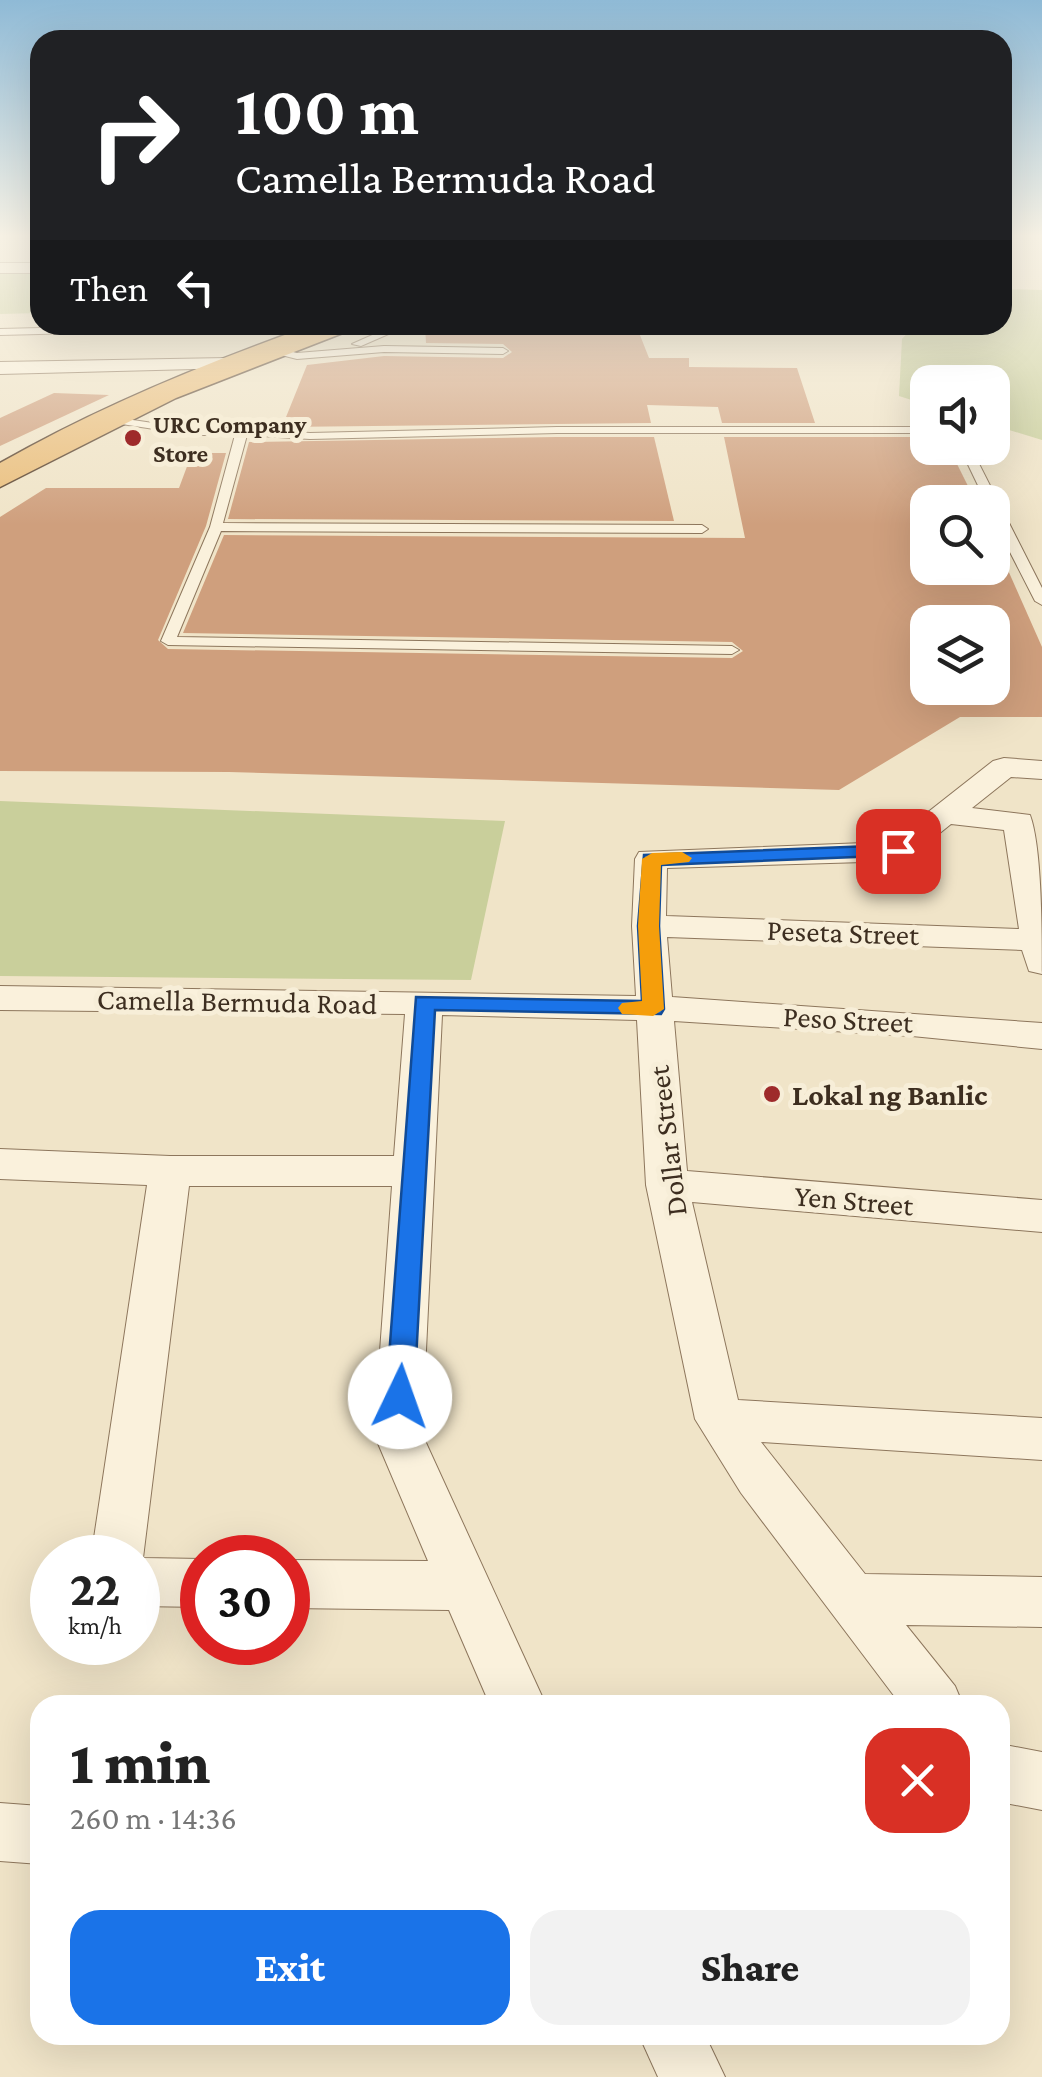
<!DOCTYPE html>
<html lang="en">
<head>
<meta charset="utf-8">
<style>
	:root { --surface:#fff; --page:#f2f2f2; --text:#222; --muted:#767676; --accent:#1a73e8 }
	body { margin:0; font-family:"Crimson Pro",serif; background:var(--page); color:var(--text); height:100vh; display:flex; flex-direction:column; font-size:38px; white-space:nowrap }
	* { box-sizing:border-box; margin:0 }
	p { font-size:32px; color:var(--muted) }
	.icon { flex:none; width:55px; height:55px; fill:none; stroke:currentColor; stroke-width:2; stroke-linecap:round; stroke-linejoin:round }
	.map { position:relative; flex:1; overflow:hidden }
	.side { position:absolute; left:30px; top:1695px; width:980px; height:350px; display:flex; flex-direction:column; background:var(--surface); border-radius:30px; box-shadow:0 10px 40px #0002 }
	.side>* { flex:none }
	.hud { position:absolute; left:30px; top:30px; width:982px; height:305px; border-radius:30px; box-shadow:0 10px 40px #0002; background:#202124; color:#fff; overflow:hidden }
	.controls { position:absolute; left:910px; top:365px; display:grid; gap:20px }
	.controls a { display:grid; place-items:center; width:100px; height:100px; border-radius:20px; background:var(--surface); box-shadow:0 10px 40px #0002; font-size:50px }
	.speed { position:absolute; left:30px; top:1535px; display:flex; gap:20px; font-size:50px; font-weight:700; text-align:center }
	.speed>* { display:grid; place-content:center; width:130px; height:130px; border-radius:50%; background:var(--surface); box-shadow:0 10px 40px #0002; line-height:1 }
	.speed small { font-size:25px; font-weight:400 }
	.speed .limit { border:15px solid #d22; background:#fff; color:#111 }
	.pin { position:absolute; display:grid; place-items:center; width:85px; height:85px; color:#fff; margin:-42px; border-radius:20px; box-shadow:0 5px 15px #0006 }
	.me { position:absolute; width:110px; margin:-55px; rotate:3deg; stroke-linejoin:round; filter:drop-shadow(0 0 8px #0008) }
	.turn { display:flex; align-items:center; gap:35px; height:210px; padding:0 40px; font-size:45px }
	.turn .icon { width:130px; height:130px; stroke-width:2.5 }
	.turn b { display:block; font-size:70px; line-height:85px }
	.then { display:flex; align-items:center; height:95px; padding:0 40px; background:#0003; gap:20px; font-size:38px }
	.round { display:grid; place-items:center; flex:none; width:105px; height:105px; border-radius:30px; background:var(--page) }
	.overview { display:flex; align-items:center; justify-content:space-between; height:170px; padding:0 40px }
	h1 { font-size:60px; font-weight:800; line-height:75px }
	.action { display:flex; gap:20px; margin-top:auto; padding:20px 40px }
	.action a { flex:1; height:115px; border-radius:30px; background:var(--accent); color:#fff; font-size:40px; font-weight:800; line-height:115px; text-align:center }
	.action a+a { background:var(--page); color:var(--text) }
	.map>svg:first-child { display:block }
	.green { fill:#c9cf9b }
	.building { fill:#cf9f7d; fill-rule:evenodd }
	.lines { fill:none; stroke-linecap:round; stroke-linejoin:round }
	.service-casing { stroke:#8d765c; stroke-width:2 }
	.minor-casing { stroke:#8d765c; stroke-width:2 }
	.trunk-casing { stroke:#5b4430; stroke-width:3 }
	.service { fill:#faf1dc; fill-rule:evenodd }
	.minor { fill:#faf1dc; fill-rule:evenodd }
	.trunk { fill:#eabe7c; fill-rule:evenodd }
	.route { fill:#1a73e8; stroke:#114b97; stroke-width:2.5 }
	.slow { fill:#f59e0b }
	.poi-dot { fill:#9e2a2b; stroke:#f7eed8; stroke-width:4 }
	.labels { text-anchor:middle; dominant-baseline:central; stroke-width:10; stroke-linejoin:round; paint-order:stroke }
	.far-poi-label { font-size:25px; font-weight:bold; fill:#3d2e20; stroke:#f7eed8; text-anchor:start }
	.street-label { font-size:30px; fill:#3d2e20; stroke:#f7eed8 }
	.poi-label { font-size:30px; font-weight:bold; fill:#3d2e20; stroke:#f7eed8; text-anchor:start }
</style>
</head>
<body>
<div class="map">
<svg width="1042" height="2077" viewBox="0 0 1042 2077">
	<rect width="100%" height="100%" fill="#f0e4c8"/>
	<g class="green">
		<polygon points="40,268 40,313 0,314 0,269"/>
		<polygon points="1003,289 1042,290 1042,440 993,425 992,382 928,382 927,405 899,396 902,339 915,325 1002,325"/>
		<polygon points="0,801 505,821 471,980 0,976"/>
	</g>
	<g class="building">
		<polygon points="636,325 649,358 689,358 689,367 797,368 815,423 722,423 718,407 647,405 651,423 282,427 307,365 384,356 503,358 512,352 503,344 426,343 425,326"/>
		<polygon points="54,393 109,395 0,446 0,418"/>
		<polygon points="557,437 654,437 674,521 228,519 249,442"/>
		<path d="M 724,437 L 928,437 L 928,448 L 949,448 L 976,502 L 928,502 L 928,568 L 1007,568 L 1042,647 L 1042,717 L 960,717 L 839,790 L 229,772 L 0,771 L 0,517 L 46,488 L 179,488 L 192,453 L 226,453 L 206,526 L 158,640 L 168,649 L 732,658 L 743,651 L 732,642 L 183,633 L 224,535 L 745,538 ZM 928,622 L 992,622 L 992,688 L 928,688 Z"/>
	</g>
	<g class="lines">
		<defs>
			<g id="service">
				<polygon points="161,325 282,325 277,328 0,335 0,329"/>
				<polygon points="395,325 409,325 361,346 352,344"/>
				<polygon points="269,346 297,353 384,346 503,348 508,351 503,354 384,352 297,359 265,351"/>
				<polygon points="106,416 193,429 242,428 310,433 557,427 928,427 928,433 557,433 310,439 247,435 223,523 702,525 708,529 702,533 221,531 177,637 732,646 739,650 732,654 168,645 161,641 210,527 235,435 193,435 102,421 100,419"/>
				<polygon points="960,448 971,448 1042,588 1042,605 1035,601 992,517 992,502 986,502"/>
			</g>
			<g id="minor">
				<rect x="0" y="263" width="40" height="10"/>
				<polygon points="227,358 234,360 234,368 0,374 0,362"/>
				<path d="M 1004,758 L 1042,761 L 1042,779 L 1011,777 L 972,808 L 1030,815 C 1042,847 1042,935 1042,974 L 1029,971 L 1022,950 L 667,937 L 672,997 L 1042,1023 L 1042,1049 L 912,1036 L 674,1021 L 687,1171 L 1042,1200 L 1042,1232 L 692,1202 L 738,1400 L 1042,1418 L 1042,1460 L 761,1442 L 865,1574 L 1042,1577 L 1042,1627 L 906,1625 L 955,1686 L 963,1705 L 901,1705 L 741,1493 L 695,1419 L 646,1185 L 637,1020 L 442,1015 L 422,1434 L 546,1705 L 490,1705 L 449,1610 L 288,1608 L 288,1560 L 428,1561 L 374,1434 L 392,1186 L 189,1186 L 143,1558 L 202,1559 L 202,1607 L 138,1606 L 138,1558 L 91,1558 L 147,1185 L 0,1179 L 0,1149 L 170,1156 L 394,1156 L 405,1014 L 0,1010 L 0,986 L 636,996 L 632,926 L 635,859 L 639,852 L 890,842 L 993,761 ZM 951,824 L 1004,830 L 1019,929 L 666,916 L 667,868 L 898,861 L 909,858 Z"/>
				<polygon points="1000,1744 1042,1752 1042,1810 1000,1802"/>
				<polygon points="0,1803 40,1806 40,1864 0,1861"/>
				<polygon points="639,2035 705,2035 725,2077 658,2077"/>
			</g>
			<path id="trunk" d="M 313,325 L 352,325 L 348,331 L 176,398 L 0,487 L 0,463 C 100,406 205,363 313,325 Z"/>
		</defs>
		<use href="#service" class="service-casing"/>
		<use href="#minor" class="minor-casing"/>
		<use href="#trunk" class="trunk-casing"/>
		<use href="#service" class="service"/>
		<use href="#minor" class="minor"/>
		<use href="#trunk" class="trunk"/>
	</g>
	<linearGradient id="sky" x2="0" y2="1"><stop stop-color="#8fbad6"/><stop offset="0.45" stop-color="#f8f3e6"/><stop offset="1" stop-color="#f8f3e6" stop-opacity="0"/></linearGradient>
	<rect width="1042" height="525" fill="url(#sky)"/>
	<polygon class="route" points="898,845 905,847 905,855 661,865 659,926 664,1009 661,1014 435,1010 414,1397 410,1405 400,1409 390,1405 386,1397 416,997 642,1001 638,926 644,855"/>
	<polygon class="slow" points="682,852 692,858 689,862 661,865 659,926 664,1009 653,1016 622,1014 618,1008 622,1003 642,1001 638,926 642,859 652,853"/>
	<g class="poi-dot">
		<circle cx="133" cy="438" r="10"/>
		<circle cx="772" cy="1094" r="10"/>
	</g>
	<g class="labels">
		<g class="far-poi-label">
			<text x="153" y="424">URC Company<tspan x="153" dy="29">Store</tspan></text>
		</g>
		<g class="street-label">
			<text transform="translate(843 932) rotate(2)">Peseta Street</text>
			<text transform="translate(237 1001) rotate(1)">Camella Bermuda Road</text>
			<text transform="translate(848 1019) rotate(3)">Peso Street</text>
			<text transform="translate(667 1141) rotate(-97)">Dollar Street</text>
			<text transform="translate(854 1200) rotate(5)">Yen Street</text>
		</g>
		<g class="poi-label">
			<text x="792" y="1094">Lokal ng Banlic</text>
		</g>
	</g>
</svg>
<div class="controls">
<a><svg class="icon" aria-label="sound" viewBox="0 0 24 24"><path d="M4 9h4l5-4v14l-5-4H4zM17 9q2 3 0 6"/></svg></a>
<a><svg class="icon" aria-label="search" viewBox="0 0 24 24"><circle cx="10" cy="10" r="6"/><path d="M15 15l6 6"/></svg></a>
<a><svg class="icon" aria-label="layers" viewBox="0 0 24 24"><path d="M12 4l9 5-9 5-9-5zM3 14l9 5 9-5"/></svg></a>
</div>
<div class="speed"><div>22<small>km/h</small></div><div class="limit">30</div></div>
<div class="pin" style="left:898px;top:851px;background:#d93025"><svg class="icon" aria-label="arrive" viewBox="0 0 24 24"><path d="M6 21V4h12l-3 4 3 4H6"/></svg></div>
<svg class="me" style="left:400px;top:1397px" viewBox="-20 -20 40 40"><circle r="19" fill="#fff"/><path d="M0-13L10 11 0 6-10 11z" fill="#1a73e8"/></svg>
<div class="hud">
<div class="turn"><svg class="icon" aria-label="right" viewBox="0 0 24 24"><path d="M7 20v-9h11M14 6l5 5-5 5"/></svg><div><b>100 m</b>Camella Bermuda Road</div></div>
<div class="then">Then<svg class="icon" aria-label="left" viewBox="0 0 24 24"><path d="M17 20v-9H6M10 6l-5 5 5 5"/></svg></div>
</div>
<section class="side">
<div class="overview"><div><h1>1 min</h1><p>260 m · 14:36</p></div><a class="round" style="background:#d93025;color:#fff"><svg class="icon" aria-label="close" viewBox="0 0 24 24"><path d="M6 6l12 12M18 6L6 18"/></svg></a></div>
<div class="action"><a>Exit</a><a>Share</a></div>
</section>
</div>
</body>
</html>
